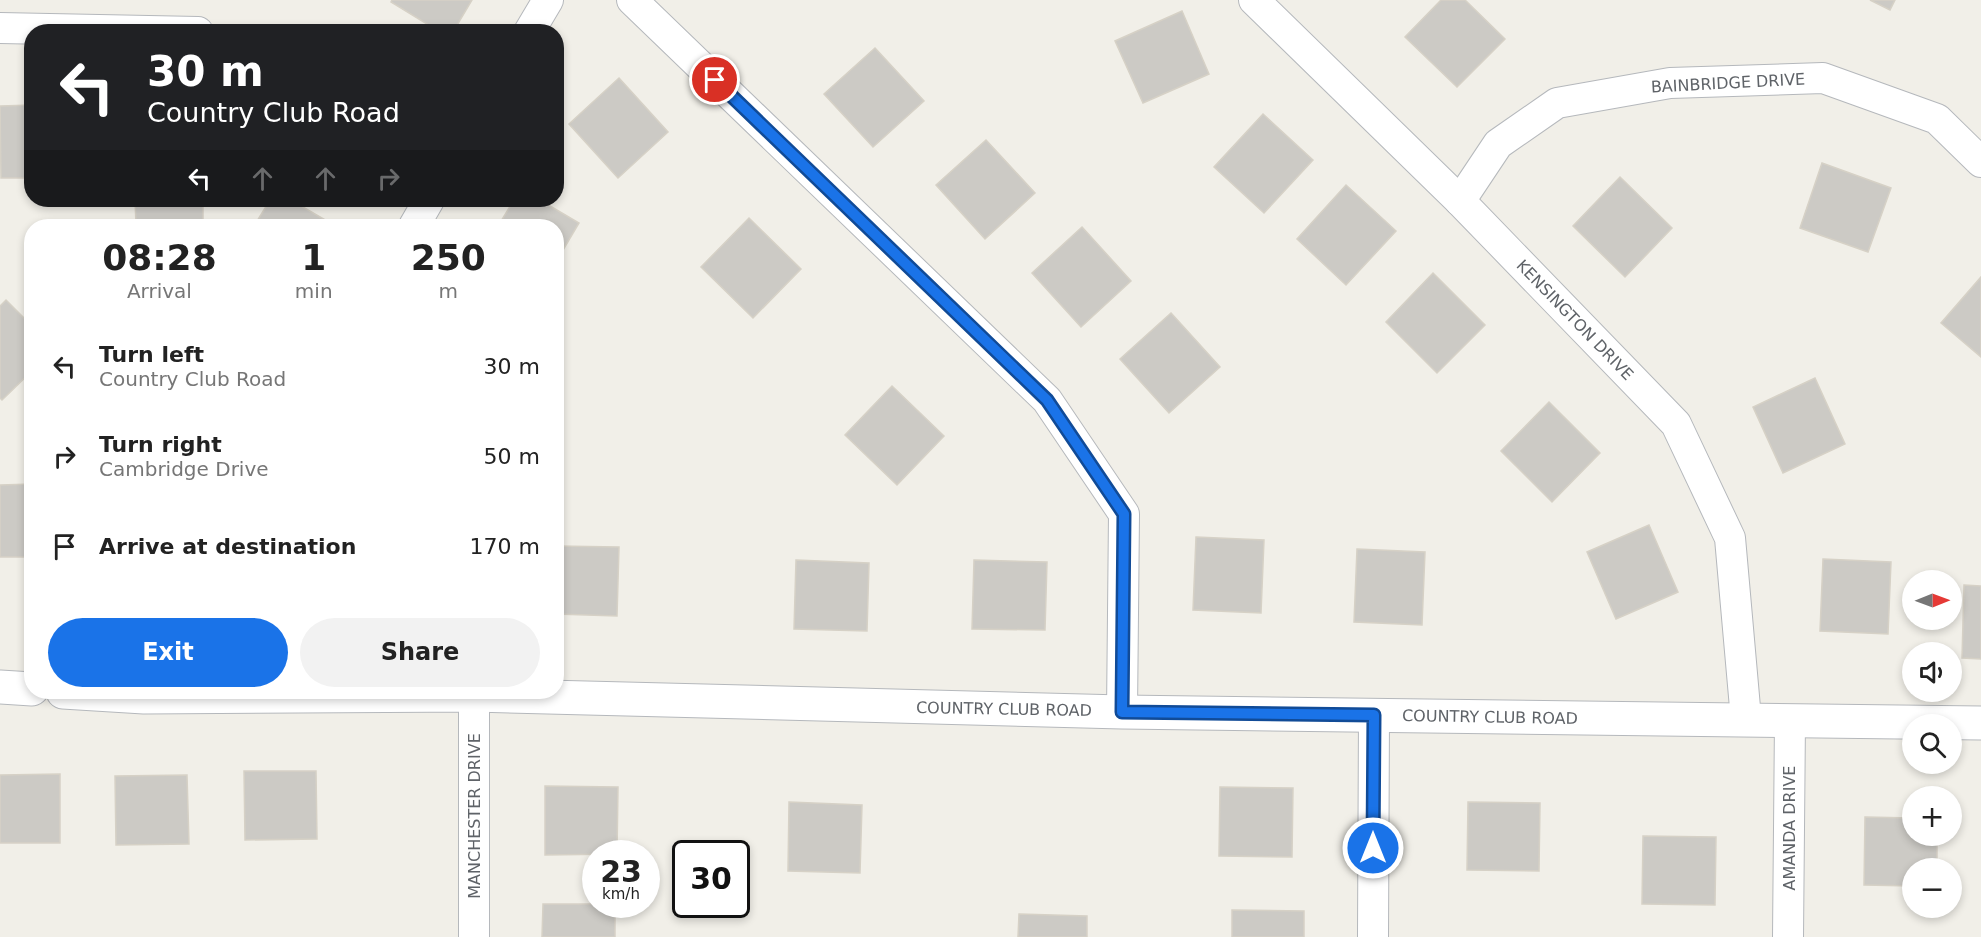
<!DOCTYPE html>
<html lang="en">
<head>
<meta charset="utf-8">
<style>
	:root { --surface:#fff; --page:#f2f2f2; --text:#222; --muted:#767676; --accent:#1a73e8 }
	body { margin:0; font-family:"DejaVu Sans",sans-serif; background:var(--page); color:var(--text); height:100vh; display:flex; flex-direction:column; font-size:22px; white-space:nowrap }
	* { box-sizing:border-box; margin:0 }
	p { font-size:20px; color:var(--muted) }
	.icon { flex:none; width:33px; height:33px; fill:none; stroke:currentColor; stroke-width:2; stroke-linecap:round; stroke-linejoin:round }
	.map { position:relative; flex:1; overflow:hidden }
	.details { position:absolute; left:24px; top:219px; width:540px; height:480px; display:flex; flex-direction:column; background:var(--surface); border-radius:24px; box-shadow:0 3px 9px #0003 }
	.details>* { flex:none }
	.top-card { position:absolute; left:24px; top:24px; width:540px; height:183px; border-radius:24px; box-shadow:0 3px 9px #0003; background:#202124; color:#fff; overflow:hidden }
	.needle { width:39px; rotate:89deg }
	.controls { position:absolute; left:1902px; top:570px; display:grid; gap:12px }
	.controls a { display:grid; place-items:center; width:60px; height:60px; border-radius:50%; background:var(--surface); box-shadow:0 3px 9px #0003; font-size:30px }
	.speed { position:absolute; left:582px; top:840px; display:flex; gap:12px; font-size:30px; font-weight:700; text-align:center }
	.speed>* { display:grid; place-content:center; width:78px; height:78px; border-radius:50%; background:var(--surface); box-shadow:0 3px 9px #0003; line-height:1 }
	.speed small { font-size:15px; font-weight:400 }
	.speed .limit { border:3px solid #111; border-radius:9px; background:#fff; color:#111 }
	.pin { position:absolute; display:grid; place-items:center; width:51px; height:51px; color:#fff; margin:-26px; border:3px solid #fff; border-radius:50%; box-shadow:0 2px 6px #0007 }
	.me { position:absolute; width:66px; margin:-33px; rotate:0deg; stroke-linejoin:round; filter:drop-shadow(0 0 4px #0008) }
	.turn { display:flex; align-items:center; gap:21px; height:126px; padding:0 24px; font-size:27px }
	.turn .icon { width:78px; height:78px; stroke-width:2.5 }
	.turn b { display:block; font-size:42px; line-height:51px }
	.lanes { display:flex; align-items:center; height:57px; padding:0 24px; background:#0003; justify-content:center; gap:30px; direction:ltr }
	.lanes .off { opacity:.35 }
	.eta { display:flex; justify-content:space-evenly; align-items:center; height:102px; text-align:center }
	.eta b { font-size:36px; font-weight:700; line-height:42px }
	.action { display:flex; gap:12px; margin-top:auto; padding:12px 24px }
	.action a { flex:1; height:69px; border-radius:36px; background:var(--accent); color:#fff; font-size:24px; font-weight:700; line-height:69px; text-align:center }
	.action a+a { background:var(--page); color:var(--text) }
	ul { padding:0; list-style:none }
	li { display:flex; align-items:center; gap:18px; height:90px; padding:0 24px }
	li div { flex:1 }
	li b { display:block; font-size:22px }
	li em { font-style:normal }
	.map>svg:first-child { display:block }
	.building { fill:#cccac5; stroke:#d6d1c6; stroke-width:1.5 }
	.lines { fill:none; stroke-linecap:round; stroke-linejoin:round }
	.minor-casing { stroke:#b5b8bc; stroke-width:32 }
	.tertiary-casing { stroke:#b5b8bc; stroke-width:35 }
	.minor { stroke:#fff; stroke-width:30 }
	.tertiary { stroke:#fff; stroke-width:33 }
	.route-casing { stroke:#114b97; stroke-width:15 }
	.route { stroke:#1a73e8; stroke-width:10 }
	.labels { text-anchor:middle; dominant-baseline:central; stroke-width:6; stroke-linejoin:round; paint-order:stroke }
	.street-label { font-size:16px; fill:#5f6368; stroke:#fff }
</style>
</head>
<body>
<div class="map">
<svg width="1981" height="937" viewBox="0 0 1981 937">
	<rect width="100%" height="100%" fill="#f1efe8"/>
	<g class="building">
		<polygon points="392,0 472,0 453,32 440,32 391,2"/>
		<polygon points="1441,0 1465,0 1505,39 1457,87 1405,37"/>
		<polygon points="1870,0 1895,0 1890,10"/>
		<polygon points="1182,11 1209,74 1143,103 1115,41"/>
		<polygon points="875,48 924,101 873,147 824,94"/>
		<polygon points="619,78 668,132 618,178 569,124"/>
		<polygon points="32,105 32,178 1,178 0,106"/>
		<polygon points="1263,114 1313,160 1264,213 1214,167"/>
		<polygon points="986,140 1035,193 985,239 936,185"/>
		<polygon points="1822,163 1891,188 1868,252 1800,228"/>
		<polygon points="1620,177 1672,228 1625,277 1573,226"/>
		<polygon points="1346,185 1396,231 1346,285 1297,239"/>
		<polygon points="135,200 203,200 203,223 136,224"/>
		<polygon points="270,200 291,200 334,225 254,226"/>
		<polygon points="514,200 540,200 579,223 556,262 556,226 498,226"/>
		<polygon points="749,218 801,269 753,318 701,267"/>
		<polygon points="1082,227 1131,281 1081,327 1032,273"/>
		<polygon points="1433,273 1485,325 1437,373 1386,322"/>
		<polygon points="1981,277 1981,357 1941,323"/>
		<polygon points="6,300 32,326 32,371 2,400 0,398 0,306"/>
		<polygon points="1171,313 1220,367 1169,413 1120,359"/>
		<polygon points="1815,378 1845,444 1783,473 1753,407"/>
		<polygon points="892,386 944,436 897,485 845,435"/>
		<polygon points="1549,402 1600,453 1552,502 1501,451"/>
		<polygon points="32,484 32,557 0,557 0,485"/>
		<polygon points="1649,525 1678,592 1616,619 1587,552"/>
		<polygon points="1196,537 1264,540 1261,613 1193,610"/>
		<polygon points="556,546 619,547 617,616 556,614"/>
		<polygon points="1357,549 1425,552 1422,625 1354,622"/>
		<polygon points="1823,559 1891,562 1888,634 1820,631"/>
		<polygon points="796,560 869,563 867,631 794,629"/>
		<polygon points="974,560 1047,562 1045,630 972,629"/>
		<polygon points="1964,585 1981,586 1981,659 1962,658"/>
		<polygon points="244,771 316,771 317,839 245,840"/>
		<polygon points="60,774 60,843 0,843 0,775"/>
		<polygon points="187,775 189,844 116,845 115,776"/>
		<polygon points="545,786 618,787 617,854 545,855"/>
		<polygon points="1220,787 1293,788 1292,857 1219,856"/>
		<polygon points="789,802 862,805 860,873 788,871"/>
		<polygon points="1468,802 1540,803 1539,871 1467,870"/>
		<polygon points="1865,817 1912,818 1912,836 1937,836 1937,868 1912,868 1912,886 1864,885"/>
		<polygon points="1643,836 1716,837 1715,905 1642,904"/>
		<polygon points="543,904 615,904 615,937 542,937"/>
		<polygon points="1232,910 1304,911 1304,937 1232,937"/>
		<polygon points="1019,914 1087,916 1087,937 1018,937"/>
	</g>
	<g class="lines">
		<defs>
			<g id="minor">
				<polyline points="632,0 1047,400 1124,514 1122,712"/>
				<polyline points="1254,0 1460,201 1676,424 1730,538 1746,719"/>
				<polyline points="0,28 198,32"/>
				<polyline points="529,32 548,0"/>
				<polyline points="1460,201 1498,144 1557,103 1670,83 1823,78 1937,119 1981,162"/>
				<polyline points="414,226 429,200"/>
				<polyline points="474,937 474,695"/>
				<polyline points="1373,937 1374,715"/>
				<polyline points="1788,937 1790,720"/>
			</g>
			<g id="tertiary">
				<polyline points="0,687 32,689"/>
				<polyline points="63,692 144,697 474,695 1122,712 1981,723"/>
			</g>
		</defs>
		<use href="#minor" class="minor-casing"/>
		<use href="#tertiary" class="tertiary-casing"/>
		<use href="#minor" class="minor"/>
		<use href="#tertiary" class="tertiary"/>
	</g>
	<g class="lines">
		<defs>
			<polyline id="route" points="715,80 1047,400 1124,514 1122,712 1374,715 1373,848"/>
		</defs>
		<use href="#route" class="route-casing"/>
		<use href="#route" class="route"/>
	</g>
	<g class="labels">
		<g class="street-label">
			<text transform="translate(1728 83) rotate(-3)">BAINBRIDGE DRIVE</text>
			<text transform="translate(1575 320) rotate(46)">KENSINGTON DRIVE</text>
			<text transform="translate(1004 709) rotate(1)">COUNTRY CLUB ROAD</text>
			<text transform="translate(1490 717) rotate(1)">COUNTRY CLUB ROAD</text>
			<text transform="translate(474 816) rotate(-90)">MANCHESTER DRIVE</text>
			<text transform="translate(1789 828) rotate(-90)">AMANDA DRIVE</text>
		</g>
	</g>
</svg>
<div class="controls">
<a><svg class="needle" viewBox="-14 -14 28 28"><path d="M0-13l5 13h-10z" fill="#e53935"/><path d="M0 13l5-13h-10z" fill="#767676"/></svg></a>
<a><svg class="icon" aria-label="sound" viewBox="0 0 24 24"><path d="M4 9h4l5-4v14l-5-4H4zM17 9q2 3 0 6"/></svg></a>
<a><svg class="icon" aria-label="search" viewBox="0 0 24 24"><circle cx="10" cy="10" r="6"/><path d="M15 15l6 6"/></svg></a>
<a>+</a>
<a>−</a>
</div>
<div class="speed"><div>23<small>km/h</small></div><div class="limit">30</div></div>
<div class="pin" style="left:715px;top:80px;background:#d93025"><svg class="icon" aria-label="arrive" viewBox="0 0 24 24"><path d="M6 21V4h12l-3 4 3 4H6"/></svg></div>
<svg class="me" style="left:1373px;top:848px" viewBox="-20 -20 40 40"><circle r="17" fill="#1a73e8" stroke="#fff" stroke-width="3"/><path d="M0-11L8 9 0 5-8 9z" fill="#fff"/></svg>
<div class="top-card">
<div class="turn"><svg class="icon" aria-label="left" viewBox="0 0 24 24"><path d="M17 20v-9H6M10 6l-5 5 5 5"/></svg><div><b>30 m</b>Country Club Road</div></div>
<div class="lanes"><svg class="icon" aria-label="left" viewBox="0 0 24 24"><path d="M17 20v-9H6M10 6l-5 5 5 5"/></svg><svg class="icon off" aria-label="ahead" viewBox="0 0 24 24"><path d="M12 20V5M6 11l6-6 6 6"/></svg><svg class="icon off" aria-label="ahead" viewBox="0 0 24 24"><path d="M12 20V5M6 11l6-6 6 6"/></svg><svg class="icon off" aria-label="right" viewBox="0 0 24 24"><path d="M7 20v-9h11M14 6l5 5-5 5"/></svg></div>
</div>
<section class="details">
<div class="eta">
<div><b>08:28</b><p>Arrival</p></div>
<div><b>1</b><p>min</p></div>
<div><b>250</b><p>m</p></div>
</div>
<ul>
<li><svg class="icon" aria-label="left" viewBox="0 0 24 24"><path d="M17 20v-9H6M10 6l-5 5 5 5"/></svg><div><b>Turn left</b><p>Country Club Road</p></div><em>30 m</em></li>
<li><svg class="icon" aria-label="right" viewBox="0 0 24 24"><path d="M7 20v-9h11M14 6l5 5-5 5"/></svg><div><b>Turn right</b><p>Cambridge Drive</p></div><em>50 m</em></li>
<li><svg class="icon" aria-label="arrive" viewBox="0 0 24 24"><path d="M6 21V4h12l-3 4 3 4H6"/></svg><div><b>Arrive at destination</b></div><em>170 m</em></li>
</ul>
<div class="action"><a>Exit</a><a>Share</a></div>
</section>
</div>
</body>
</html>
